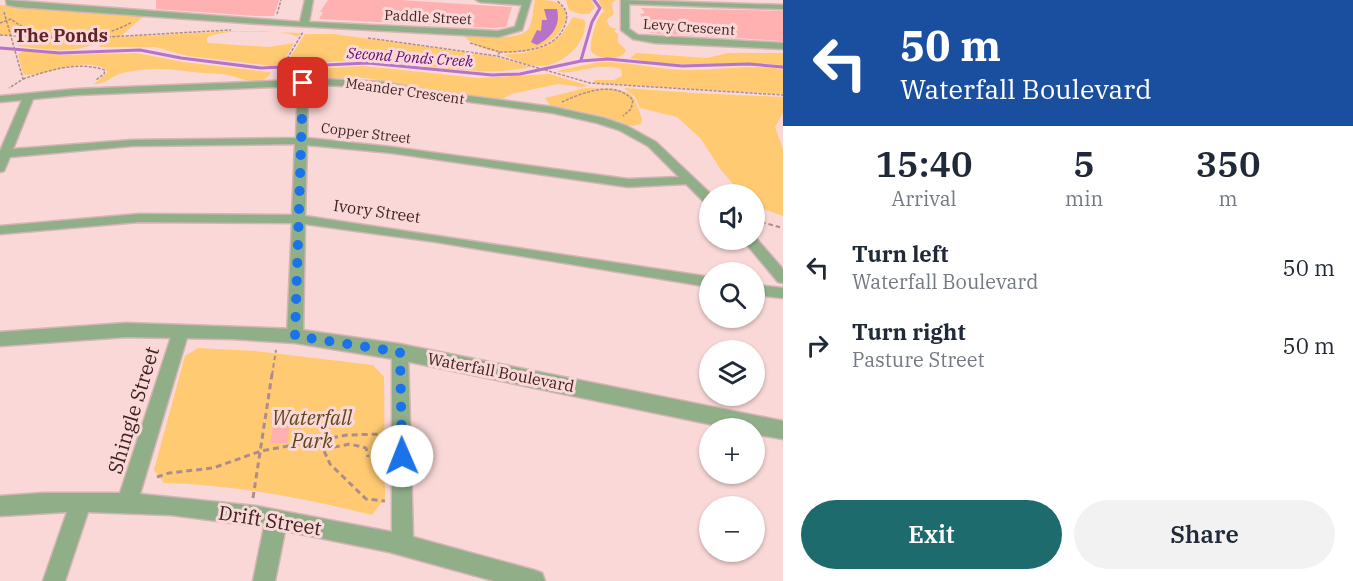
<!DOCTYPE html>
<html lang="en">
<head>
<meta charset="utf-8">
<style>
	:root { --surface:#fff; --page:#f2f2f3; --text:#1f2937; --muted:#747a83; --accent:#1e6b6e }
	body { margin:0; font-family:"IBM Plex Serif",serif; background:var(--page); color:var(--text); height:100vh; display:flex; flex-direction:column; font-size:22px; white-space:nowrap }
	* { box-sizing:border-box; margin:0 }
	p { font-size:20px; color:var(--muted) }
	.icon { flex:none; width:33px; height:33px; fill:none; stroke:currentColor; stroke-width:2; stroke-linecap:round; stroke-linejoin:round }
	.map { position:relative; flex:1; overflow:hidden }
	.side { display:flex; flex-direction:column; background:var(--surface); width:570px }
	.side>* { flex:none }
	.banner { background:#1a4fa0; color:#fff; overflow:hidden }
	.buttons { position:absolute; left:699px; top:184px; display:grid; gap:12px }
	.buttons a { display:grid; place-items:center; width:66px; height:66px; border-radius:50%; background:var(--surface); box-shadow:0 2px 4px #0004; font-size:30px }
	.pin { position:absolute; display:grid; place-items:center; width:51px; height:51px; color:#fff; margin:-26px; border-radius:12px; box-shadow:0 3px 9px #0006 }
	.me { position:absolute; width:66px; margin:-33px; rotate:359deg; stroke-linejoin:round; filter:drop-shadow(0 0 4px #0008) }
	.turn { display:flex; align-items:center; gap:21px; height:126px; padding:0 18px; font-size:27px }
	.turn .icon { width:78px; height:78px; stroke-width:2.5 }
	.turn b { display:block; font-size:42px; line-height:51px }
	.eta { display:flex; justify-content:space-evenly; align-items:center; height:102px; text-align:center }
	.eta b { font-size:36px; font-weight:600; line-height:42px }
	.primary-button { display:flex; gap:12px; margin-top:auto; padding:12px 18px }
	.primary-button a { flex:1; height:69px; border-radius:36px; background:var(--accent); color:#fff; font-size:24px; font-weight:600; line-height:69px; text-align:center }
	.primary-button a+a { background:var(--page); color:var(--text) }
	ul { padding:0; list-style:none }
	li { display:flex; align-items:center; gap:18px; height:78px; padding:0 18px }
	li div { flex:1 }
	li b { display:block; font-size:22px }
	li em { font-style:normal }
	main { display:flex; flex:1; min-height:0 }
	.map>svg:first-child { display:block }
	.green { fill:#ffca72 }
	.water { fill:#b773c9 }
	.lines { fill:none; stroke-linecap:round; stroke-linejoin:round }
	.stream { stroke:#b773c9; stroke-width:3 }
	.building { fill:#ffb0b0 }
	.minor-casing { stroke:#d5b4b4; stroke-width:3 }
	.tertiary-casing { stroke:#d5b4b4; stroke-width:3 }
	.path-far2 { stroke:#ad8c8d; stroke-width:1.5; stroke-dasharray:3 1.5; stroke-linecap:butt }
	.path-far1 { stroke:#ad8c8d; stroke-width:2; stroke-dasharray:4.5 3; stroke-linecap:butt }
	.path { stroke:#ad8c8d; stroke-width:3; stroke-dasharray:6 4; stroke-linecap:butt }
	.minor { fill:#90af88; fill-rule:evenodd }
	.tertiary { fill:#90af88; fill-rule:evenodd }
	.route { stroke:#1a73e8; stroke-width:10; stroke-dasharray:0 18 }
	.labels { text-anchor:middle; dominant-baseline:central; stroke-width:6; stroke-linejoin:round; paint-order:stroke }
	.far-street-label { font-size:14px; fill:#402223; stroke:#fad8d8 }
	.far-water-label { font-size:15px; font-style:italic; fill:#630577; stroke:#fad8d8 }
	.street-label { font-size:16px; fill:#402223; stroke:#fad8d8 }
	.far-district-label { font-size:18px; font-weight:bold; fill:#632327; stroke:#fad8d8 }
	.near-street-label { font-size:20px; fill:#402223; stroke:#fad8d8 }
	.near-park-label { font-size:20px; font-style:italic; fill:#60471a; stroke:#fad8d8 }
</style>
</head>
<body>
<main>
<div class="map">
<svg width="783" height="581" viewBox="0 0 783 581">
	<rect width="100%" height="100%" fill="#fad8d8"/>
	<g class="green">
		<path d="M 535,0 C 550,0 562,0 567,15 C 559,56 492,64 465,37 L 464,35 C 478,36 521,42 529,28 C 533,21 533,8 535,0 Z"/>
		<polygon points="566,0 591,0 595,7 589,14 580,14 569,10"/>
		<path d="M 598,0 L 616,0 L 611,3 L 614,14 L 606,20 L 610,27 L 617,29 L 614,31 L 618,34 L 618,42 L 626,50 L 623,55 C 614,59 597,60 591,51 C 590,41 596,17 604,11 Z"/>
		<path d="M 0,5 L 145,15 L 120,37 L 234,31 L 301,33 L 297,37 C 284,29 218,29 207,38 L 207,42 L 209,43 L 268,47 L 294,43 L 282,64 L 272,66 L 188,56 L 155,47 L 100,47 L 99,45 L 106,38 L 68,40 L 0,35 Z"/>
		<path d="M 573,17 L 585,20 C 588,43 562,66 540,66 C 528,66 513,59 503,55 L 525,53 L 550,44 L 562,34 Z"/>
		<path d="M 305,34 L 334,34 L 492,56 L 531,67 C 481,78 426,64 375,61 C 346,59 317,64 288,65 L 286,64 Z"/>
		<path d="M 16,38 L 99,41 C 79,55 42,49 18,46 L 14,41 Z"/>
		<path d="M 26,50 L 65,55 L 136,53 L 183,62 L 270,72 L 270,74 C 259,90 236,75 222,74 C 210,73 197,73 185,71 C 164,68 140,68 119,74 C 109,78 106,84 94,84 L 107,73 L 106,69 C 80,56 52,75 26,75 L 23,74 L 18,54 Z"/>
		<path d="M 636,53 L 707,58 L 728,53 L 783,53 L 783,65 C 733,60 680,70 630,58 Z"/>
		<path d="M 599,62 C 631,61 660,71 691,70 C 724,70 749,64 783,69 L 783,94 L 595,83 L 594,80 L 614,80 L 622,76 L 621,69 C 597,61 569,77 557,71 Z"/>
		<polygon points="363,66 478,78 550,74 589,86 581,87 558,84 511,94 502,99 420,88 366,78 278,79 284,71"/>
		<polygon points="586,88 616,89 629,93 635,100 642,119 641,124 632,126 603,116 550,105 545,98"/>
		<polygon points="624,88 694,93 783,97 783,113 775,127 783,149 783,216 755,206 754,195 743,195 740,192 721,170 701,139 677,117 640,108 635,97"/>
		<path d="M 198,348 L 255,351 L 373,365 L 384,377 L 385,498 L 372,515 C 304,498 235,485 164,483 L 154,470 L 185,356 Z"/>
	</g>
	<path class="water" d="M 544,9 L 557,9 C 561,26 552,37 537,45 L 531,42 L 537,30 L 541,31 L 542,20 L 547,20 Z"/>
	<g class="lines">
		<g class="stream">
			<polyline points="0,48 60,53 140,50 181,58 261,68 368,63 492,75 520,74 581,61 608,59 682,66 749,64 783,67"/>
			<polyline points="581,60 592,22 600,8 594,0"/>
		</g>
	</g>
	<g class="building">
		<polygon points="156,0 279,0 274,16 257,16 156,9"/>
		<polygon points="328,0 400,0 512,7 506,27 492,28 319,19 323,12 320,12"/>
		<polygon points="641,8 783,11 783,41 650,33 640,14 645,13"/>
		<polygon points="274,421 290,421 287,443 270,443"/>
	</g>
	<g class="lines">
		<defs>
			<g id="minor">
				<polygon points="6,0 300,22 305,0 313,0 309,22 498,31 515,27 522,5 480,2 476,0 531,0 522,30 498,37 260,24 18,7 7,5"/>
				<polygon points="621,0 783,5 783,9 629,4 629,29 638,35 783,43 783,49 655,43 633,39 621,30"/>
				<path d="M 322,79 L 384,82 L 424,90 L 553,107 L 604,118 L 627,126 L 656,142 L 712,195 L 710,195 L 710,204 L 705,203 L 686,184 L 628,187 L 392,153 L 307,145 L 305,216 L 710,277 L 710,287 L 436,242 L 305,224 L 303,336 L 301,340 L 289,340 L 287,336 L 292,223 L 139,222 L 0,234 L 0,226 L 139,214 L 292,215 L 295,144 L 132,146 L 10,157 L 4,171 L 0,172 L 0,151 L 22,100 L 0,102 L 0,96 L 76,89 ZM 322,85 L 384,88 L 424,96 L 553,113 L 597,123 L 619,130 L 648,146 L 679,177 L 628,179 L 392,147 L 307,138 L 308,86 ZM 298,86 L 296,138 L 132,140 L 13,149 L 33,99 L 76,95 Z"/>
				<polygon points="755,237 783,269 783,283 778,282 743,240 754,240"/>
				<polygon points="754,285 783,288 783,298 754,295"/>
				<polygon points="181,325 187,327 189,331 140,494 256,506 392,532 392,352 394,348 400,346 406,348 408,352 413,537 534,570 542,573 545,581 494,581 389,552 285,531 275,581 253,581 264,527 171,515 88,512 65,581 43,581 67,512 0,516 0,496 43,493 120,493 173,331 175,327"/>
			</g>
			<polygon id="tertiary" points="126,323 295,329 400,344 783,421 783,439 754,434 754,429 733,429 400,360 295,343 232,339 126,337 0,346 0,332"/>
		</defs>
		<use href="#minor" class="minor-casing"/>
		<use href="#tertiary" class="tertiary-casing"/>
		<g class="path-far2">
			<polyline points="4,12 23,79 9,88"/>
			<polyline points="277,14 281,0"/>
			<path d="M 0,23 L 11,19 C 42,45 98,42 132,22"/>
			<polyline points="0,35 70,39 231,30"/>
			<polyline points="368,38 497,56 590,83 783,95"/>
			<polyline points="470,43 500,52 497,56"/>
			<path d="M 500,52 C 523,52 556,50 565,25 C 569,14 566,8 557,1"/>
			<polyline points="278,74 303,32"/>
			<path d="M 23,79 C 50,70 77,61 105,70 L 104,74 L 96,80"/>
			<path d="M 562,102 C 584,92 614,80 633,100 L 631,109 L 623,116"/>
		</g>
		<g class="path-far1">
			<polyline points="754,220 783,228"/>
			<polyline points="272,375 276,350"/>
		</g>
		<g class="path">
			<polyline points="320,442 330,464 366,499 385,501"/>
			<polyline points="324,449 350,444 366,448 368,457"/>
			<polyline points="157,477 169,473 213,468 261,451 347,435 385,434"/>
			<polyline points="253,498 272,374"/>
		</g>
		<use href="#minor" class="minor"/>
		<use href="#tertiary" class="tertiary"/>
	</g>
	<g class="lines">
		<polyline class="route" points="303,83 295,336 400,352 402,456"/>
	</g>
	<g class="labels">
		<g class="far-street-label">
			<text transform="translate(428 17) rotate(3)">Paddle Street</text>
			<text transform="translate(689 27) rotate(4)">Levy Crescent</text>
			<text transform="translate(405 91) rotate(8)">Meander Crescent</text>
			<text transform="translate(366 133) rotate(7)">Copper Street</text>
		</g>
		<g class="far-water-label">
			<text transform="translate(410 57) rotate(4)">Second Ponds Creek</text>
		</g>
		<g class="street-label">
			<text transform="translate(377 211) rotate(8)">Ivory Street</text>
			<text transform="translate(501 372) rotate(11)">Waterfall Boulevard</text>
		</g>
		<g class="far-district-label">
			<text x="61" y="35">The Ponds</text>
		</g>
		<g class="near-street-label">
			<text transform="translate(133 410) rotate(-73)">Shingle Street</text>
			<text transform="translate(270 520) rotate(9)">Drift Street</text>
		</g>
		<g class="near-park-label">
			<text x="312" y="417">Waterfall<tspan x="312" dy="23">Park</tspan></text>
		</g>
	</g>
</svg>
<div class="buttons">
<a><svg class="icon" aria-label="sound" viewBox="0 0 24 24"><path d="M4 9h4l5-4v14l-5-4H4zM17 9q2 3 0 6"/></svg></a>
<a><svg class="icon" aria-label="search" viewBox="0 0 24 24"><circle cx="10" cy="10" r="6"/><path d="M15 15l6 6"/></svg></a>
<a><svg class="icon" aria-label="layers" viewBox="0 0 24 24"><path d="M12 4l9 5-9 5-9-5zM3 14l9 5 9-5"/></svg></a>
<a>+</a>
<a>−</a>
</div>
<div class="pin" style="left:303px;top:83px;background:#d93025"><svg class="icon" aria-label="arrive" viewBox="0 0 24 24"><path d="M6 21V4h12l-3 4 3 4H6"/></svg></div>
<svg class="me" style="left:402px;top:456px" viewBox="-20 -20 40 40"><circle r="19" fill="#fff"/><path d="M0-13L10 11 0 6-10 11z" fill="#1a73e8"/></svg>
</div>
<section class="side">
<div class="banner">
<div class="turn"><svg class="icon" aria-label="left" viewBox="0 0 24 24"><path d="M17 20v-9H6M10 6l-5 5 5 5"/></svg><div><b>50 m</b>Waterfall Boulevard</div></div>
</div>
<div class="eta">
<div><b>15:40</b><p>Arrival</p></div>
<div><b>5</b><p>min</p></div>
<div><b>350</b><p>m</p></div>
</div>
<ul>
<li><svg class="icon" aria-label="left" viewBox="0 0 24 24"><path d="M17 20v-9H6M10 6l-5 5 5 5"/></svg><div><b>Turn left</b><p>Waterfall Boulevard</p></div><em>50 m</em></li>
<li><svg class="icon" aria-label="right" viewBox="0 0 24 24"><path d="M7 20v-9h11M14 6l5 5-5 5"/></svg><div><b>Turn right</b><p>Pasture Street</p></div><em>50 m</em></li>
</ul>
<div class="primary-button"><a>Exit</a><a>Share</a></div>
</section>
</main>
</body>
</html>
